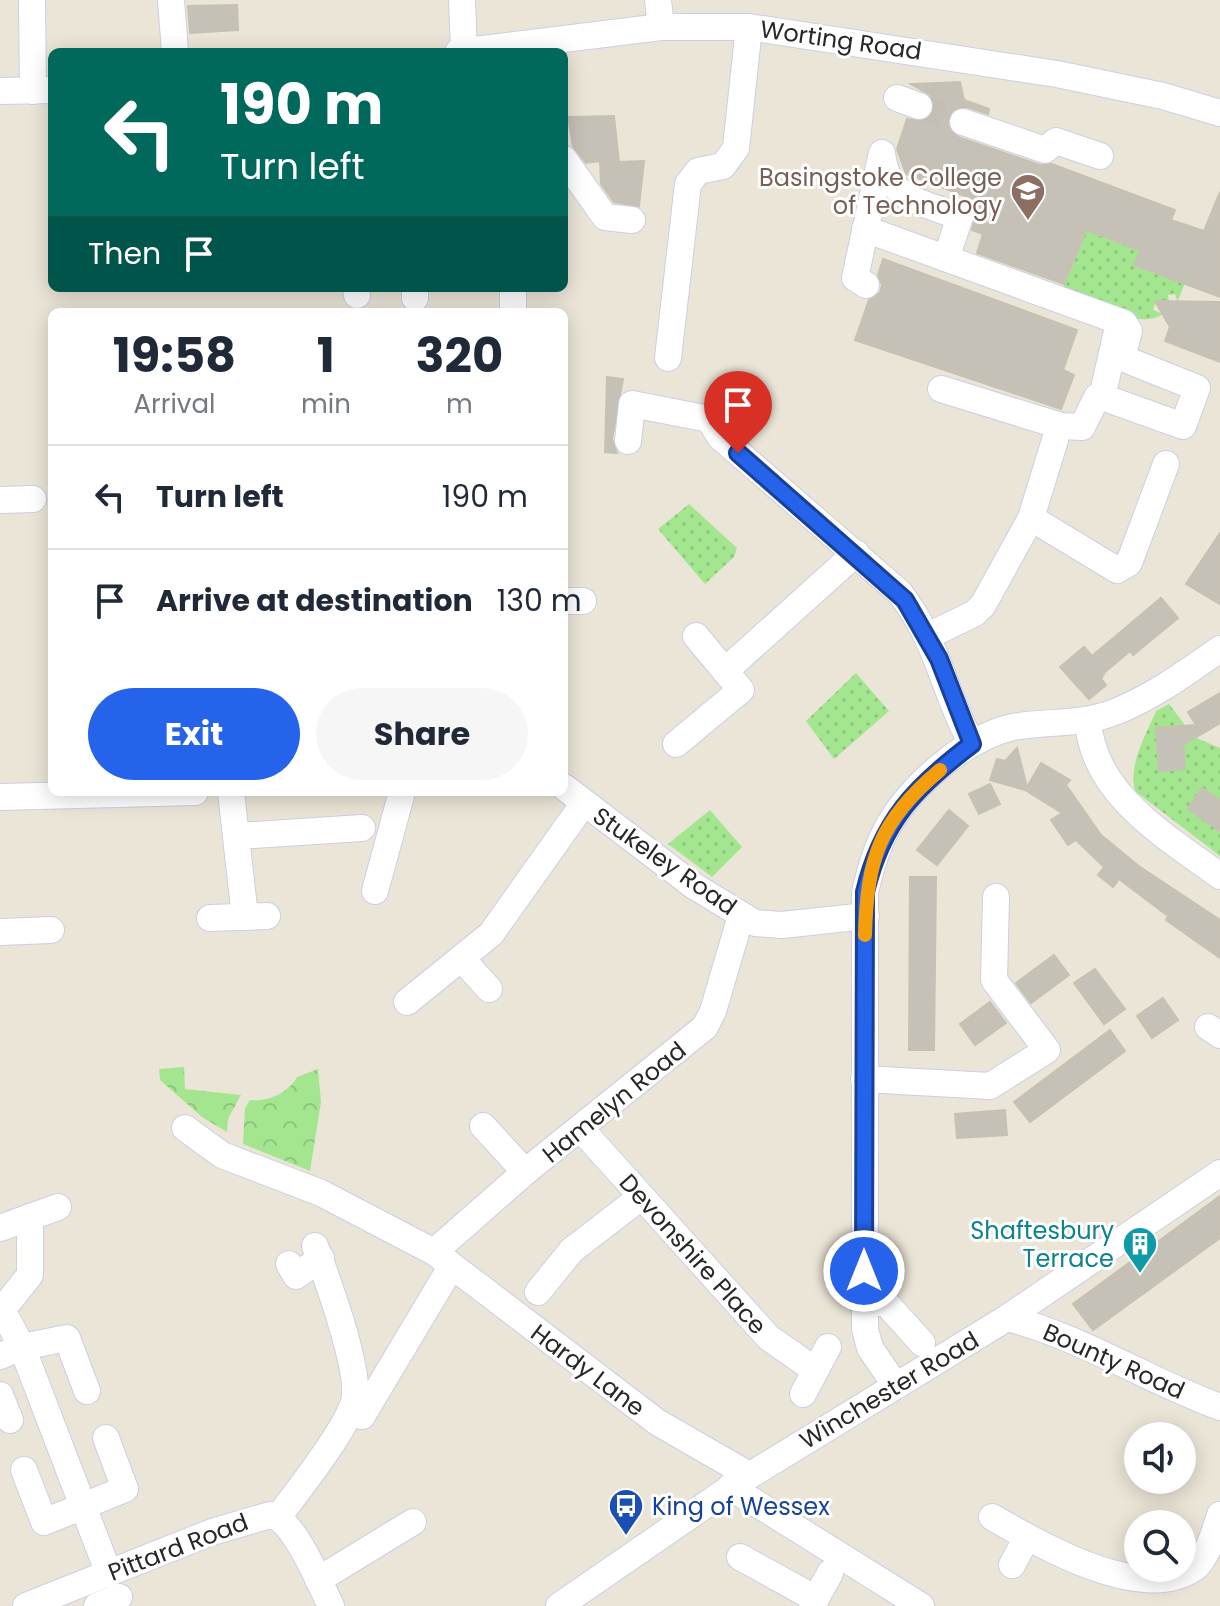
<!DOCTYPE html>
<html lang="en">
<head>
<meta charset="utf-8">
<style>
	:root { --surface:#fff; --page:#f6f6f7; --text:#1f2937; --muted:#747a83; --line:#e0e1e3; --accent:#2563eb }
	body { margin:0; font-family:Poppins,sans-serif; background:var(--page); color:var(--text); height:100vh; display:flex; flex-direction:column; font-size:30px; white-space:nowrap }
	* { box-sizing:border-box; margin:0 }
	p { font-size:26px; color:var(--muted) }
	.icon { flex:none; width:44px; height:44px; fill:none; stroke:currentColor; stroke-width:2; stroke-linecap:round; stroke-linejoin:round }
	.map { position:relative; flex:1; overflow:hidden }
	.drawer { position:absolute; left:48px; top:308px; width:520px; height:488px; display:flex; flex-direction:column; background:var(--surface); border-radius:12px; box-shadow:0 4px 20px #0003 }
	.drawer>* { flex:none }
	.guide { position:absolute; left:48px; top:48px; width:520px; height:244px; border-radius:12px; box-shadow:0 4px 20px #0003; background:#00695c; color:#fff; overflow:hidden }
	.tools { position:absolute; left:1124px; top:1422px; display:grid; gap:16px }
	.tools a { display:grid; place-items:center; width:72px; height:72px; border-radius:50%; background:var(--surface); box-shadow:0 4px 20px #0003; font-size:40px }
	.pin { position:absolute; display:grid; place-items:center; width:68px; height:68px; color:#fff; margin:-82px -34px; border-radius:50% 50% 50% 0; rotate:-45deg; box-shadow:0 0 8px #0007 }
	.pin .icon { rotate:45deg }
	.me { position:absolute; width:88px; margin:-44px; rotate:0deg; stroke-linejoin:round; filter:drop-shadow(0 0 6px #0008) }
	.turn { display:flex; align-items:center; gap:28px; height:168px; padding:0 40px; font-size:36px }
	.turn .icon { width:104px; height:104px; stroke-width:2.5 }
	.turn b { display:block; font-size:56px; line-height:68px }
	.then { display:flex; align-items:center; height:76px; padding:0 40px; background:#0003; gap:16px; font-size:30px }
	.eta { display:flex; justify-content:space-evenly; align-items:center; height:136px; text-align:center }
	.eta b { font-size:48px; font-weight:700; line-height:56px }
	.button { display:flex; gap:16px; margin-top:auto; padding:16px 40px }
	.button a { flex:1; height:92px; border-radius:48px; background:var(--accent); color:#fff; font-size:32px; font-weight:700; line-height:92px; text-align:center }
	.button a+a { background:var(--page); color:var(--text) }
	ul { padding:0; list-style:none }
	li { display:flex; align-items:center; gap:24px; height:104px; padding:0 40px; border-top:2px solid var(--line) }
	li div { flex:1 }
	li b { display:block; font-size:30px }
	li em { font-style:normal }
	.map>svg:first-child { display:block }
	.grass { fill:url(#grass-dots) }
	.park { fill:url(#park-crowns) }
	.building { fill:#c6c1b7; stroke:#c6c1b1; stroke-width:2 }
	.lines { fill:none; stroke-linecap:round; stroke-linejoin:round }
	.minor-tunnel { stroke:#c4bfb4; stroke-width:26; stroke-dasharray:26 13; stroke-linecap:butt }
	.minor-casing { stroke:#cdcee2; stroke-width:28 }
	.minor { stroke:#fff; stroke-width:26 }
	.route-casing { stroke:#184099; stroke-width:20 }
	.route { stroke:#2563eb; stroke-width:14 }
	.slow { stroke:#f59e0b; stroke-width:14 }
	.labels { text-anchor:middle; dominant-baseline:central; stroke-width:6; stroke-linejoin:round; paint-order:stroke }
	.street-label { font-size:24px; fill:#272727; stroke:#fff }
	.education-label { font-size:24px; fill:#785e54; stroke:#fff; text-anchor:end }
	.culture-label { font-size:24px; fill:#0d838f; stroke:#fff; text-anchor:end }
	.transit-label { font-size:24px; fill:#164399; stroke:#fff; text-anchor:start }
</style>
</head>
<body>
<div class="map">
<svg width="1220" height="1606" viewBox="0 0 1220 1606">
	<defs>
		<pattern id="grass-dots" width="8" height="8" patternUnits="userSpaceOnUse" patternTransform="scale(2)"><rect width="8" height="8" fill="#a4e690"/><path d="M2 2h.1M6 6h.1" fill="none" stroke="#8dc57c" stroke-width="1.8" stroke-linecap="round"/></pattern>
		<pattern id="park-crowns" width="20" height="18" patternUnits="userSpaceOnUse" patternTransform="scale(2)"><rect width="20" height="18" fill="#a4e690"/><path d="M2 6a3 3 0 1 1 6 0M12 15a3 3 0 1 1 6 0" fill="none" stroke="#8dc57c"/></pattern>
	</defs>
	<rect width="100%" height="100%" fill="#ebe5d7"/>
	<g class="grass">
		<path d="M 1067,223 L 1139,250 L 1135,266 L 1170,278 L 1176,261 L 1188,275 L 1179,298 L 1177,301 L 1175,294 L 1168,295 L 1169,302 L 1156,301 L 1153,310 L 1163,314 C 1137,332 1089,299 1063,288 L 1073,259 Z"/>
		<polygon points="689,504 737,548 734,557 705,584 658,529"/>
		<polygon points="856,673 889,711 834,759 806,721"/>
		<path d="M 1169,704 L 1194,737 L 1220,748 L 1220,856 L 1135,791 C 1128,764 1146,735 1156,711 Z"/>
		<polygon points="710,810 742,847 712,877 668,844"/>
	</g>
	<g class="park">
		<polygon points="184,1067 185,1089 241,1095 228,1119 227,1132 202,1117 160,1080 159,1069"/>
		<path d="M 318,1069 L 321,1102 L 310,1171 L 243,1144 L 245,1108 L 250,1100 C 269,1102 288,1093 297,1077 Z"/>
	</g>
	<g class="building">
		<polygon points="237,5 238,30 190,33 188,6"/>
		<polygon points="960,82 964,100 989,109 988,114 967,107 952,111 948,126 958,137 1040,165 1052,164 1175,210 1171,220 1204,231 1220,192 1220,297 1134,265 1140,250 1086,230 1064,284 977,253 983,234 972,230 976,200 906,174 897,149 907,119 942,123 934,112 932,96 911,84"/>
		<polygon points="614,116 619,162 644,161 639,206 614,202 601,184 600,161 586,163 573,146 568,117"/>
		<polygon points="883,259 1077,330 1063,370 1074,375 1061,409 855,340 869,300 880,293 882,285 878,275"/>
		<polygon points="1155,301 1220,302 1220,362 1165,341 1170,327"/>
		<polygon points="607,377 623,379 612,439 617,453 605,452"/>
		<polygon points="1220,533 1220,604 1186,584"/>
		<polygon points="1161,598 1178,618 1133,655 1130,651 1105,672 1101,679 1106,685 1089,699 1060,667 1084,647 1092,656"/>
		<polygon points="1220,693 1220,723 1183,745 1185,769 1159,771 1156,728 1196,725 1188,712"/>
		<polygon points="1017,748 1027,787 1041,763 1070,780 1066,785 1101,835 1140,867 1220,920 1220,958 1166,920 1168,916 1119,879 1113,887 1098,875 1104,867 1076,840 1068,845 1051,820 1062,813 1025,790 990,780 997,759 1005,761"/>
		<polygon points="990,784 1000,804 979,814 969,794"/>
		<polygon points="1202,788 1220,800 1220,831 1188,809"/>
		<polygon points="949,810 968,826 937,865 917,850"/>
		<polygon points="910,877 936,877 934,1050 909,1050"/>
		<polygon points="1054,955 1069,975 1031,1003 1016,983"/>
		<polygon points="1095,969 1125,1009 1104,1024 1074,983"/>
		<polygon points="1163,998 1178,1020 1152,1038 1137,1016"/>
		<polygon points="990,1002 1006,1023 975,1045 960,1024"/>
		<polygon points="1110,1030 1125,1051 1030,1122 1014,1102"/>
		<polygon points="1005,1110 1007,1135 957,1138 955,1114"/>
		<polygon points="1220,1196 1220,1238 1093,1330 1073,1304"/>
	</g>
	<g class="lines">
		<polyline class="minor-tunnel" points="919,106 963,122"/>
		<defs>
			<g id="minor">
				<polyline points="32,0 33,91"/>
				<polyline points="171,0 175,52"/>
				<polyline points="462,0 464,51"/>
				<polyline points="658,0 661,27"/>
				<polyline points="458,52 661,27 749,27 1057,74 1163,96 1220,113"/>
				<polyline points="0,91 52,90"/>
				<polyline points="897,98 919,106"/>
				<polyline points="963,122 1045,150 1056,141 1100,156"/>
				<path d="M 882,153 C 887,201 921,201 960,217 L 946,258"/>
				<polyline points="564,159 605,217 632,220"/>
				<polyline points="865,229 1124,323 1129,331 1122,358 1197,388 1183,426 1102,397"/>
				<polyline points="866,285 855,278 881,157"/>
				<polyline points="356,288 357,295"/>
				<polyline points="415,288 415,298"/>
				<polyline points="513,288 513,312"/>
				<polyline points="668,358 688,184 698,171 723,166 736,148 749,27"/>
				<polyline points="941,389 1061,426 1082,427 1097,397 1102,397 1116,336"/>
				<path d="M 628,441 L 632,404 L 709,419 L 720,437 L 899,592 C 940,644 943,692 972,744"/>
				<polyline points="0,500 33,499"/>
				<polyline points="1031,518 1117,570 1129,563 1166,464"/>
				<polyline points="564,601 583,601"/>
				<polyline points="696,636 725,671"/>
				<polyline points="928,636 975,613 983,605 1031,518 1055,440"/>
				<path d="M 1088,721 C 1093,795 1167,837 1220,876"/>
				<polyline points="676,744 741,690 725,671 856,553"/>
				<polyline points="564,787 694,886 755,923 782,925 866,916"/>
				<polyline points="231,792 245,917"/>
				<polyline points="0,797 195,792"/>
				<polyline points="238,836 362,828"/>
				<polyline points="375,891 402,792"/>
				<polyline points="210,918 267,916"/>
				<polyline points="0,932 51,930"/>
				<polyline points="462,959 489,989"/>
				<polyline points="407,1002 491,934 584,803"/>
				<polyline points="1208,1027 1220,1035"/>
				<polyline points="864,1079 990,1086 1047,1050 994,980 996,897"/>
				<polyline points="483,1126 525,1172"/>
				<polyline points="185,1128 222,1155 321,1193 434,1252 657,1422 749,1475"/>
				<polyline points="580,1128 769,1338 815,1370"/>
				<polyline points="0,1228 58,1207"/>
				<polyline points="434,1252 525,1172 705,1027 713,1011 741,916"/>
				<polyline points="289,1264 296,1276 321,1258"/>
				<polyline points="538,1292 572,1250 641,1197"/>
				<polyline points="864,1303 886,1303 922,1343"/>
				<polyline points="0,1306 22,1347 109,1574"/>
				<polyline points="3,1309 30,1275 30,1217"/>
				<path d="M 1007,1318 C 1082,1337 1148,1381 1220,1407"/>
				<polyline points="0,1356 22,1347 67,1338 87,1391"/>
				<path d="M 896,1386 L 870,1348 L 865,1329 L 865,892 C 871,868 877,845 890,823 C 914,783 967,737 1013,727 C 1048,721 1082,725 1115,712 C 1153,697 1187,672 1220,649"/>
				<polyline points="803,1394 828,1347"/>
				<polyline points="0,1395 10,1420"/>
				<polyline points="362,1416 451,1267"/>
				<polyline points="24,1470 44,1522 125,1489 106,1438"/>
				<polyline points="730,1487 921,1606"/>
				<path d="M 279,1516 C 296,1493 353,1422 355,1396 C 358,1362 327,1279 315,1246"/>
				<path d="M 992,1517 C 1044,1547 1146,1606 1197,1566 C 1209,1552 1214,1533 1220,1515"/>
				<polyline points="740,1557 816,1599"/>
				<polyline points="1012,1565 1027,1537"/>
				<polyline points="318,1580 413,1522"/>
				<path d="M 26,1606 L 212,1532 L 270,1515 C 294,1519 320,1584 331,1606"/>
				<polyline points="97,1606 119,1597"/>
				<polyline points="559,1606 739,1482 1007,1318 1220,1173"/>
				<polyline points="812,1606 830,1573"/>
			</g>
		</defs>
		<use href="#minor" class="minor-casing"/>
		<use href="#minor" class="minor"/>
	</g>
	<g class="lines">
		<defs>
			<path id="route" d="M 738,453 L 905,600 L 939,659 L 972,744 C 915,787 882,821 865,892 L 864,1271"/>
		</defs>
		<use href="#route" class="route-casing"/>
		<use href="#route" class="route"/>
		<path class="slow" d="M 865,935 C 867,858 880,820 940,770"/>
	</g>
	<defs>
		<symbol id="university-pin" viewBox="-11 -11 22 30"><path d="M0 17L-7.5 6A9.5 9.5 0 1 1 7.5 6Z" fill="#8d6e63" stroke="#fff"/><path d="M0-5L7-2L0 1L-7-2ZM-4 1L0 2.5L4 1V4Q0 6-4 4Z" fill="#fff"/></symbol>
		<symbol id="building-pin" viewBox="-11 -11 22 30"><path d="M0 17L-7.5 6A9.5 9.5 0 1 1 7.5 6Z" fill="#0f9aa8" stroke="#fff"/><path d="M-4-6H4V6H1V3H-1V6H-4ZM-2.5-4.3h1.7v1.8h-1.7ZM.8-4.3h1.7v1.8H.8ZM-2.5-1h1.7V.8h-1.7ZM.8-1h1.7V.8H.8Z" fill="#fff"/></symbol>
		<symbol id="bus-pin" viewBox="-11 -11 22 30"><path d="M0 17L-7.5 6A9.5 9.5 0 1 1 7.5 6Z" fill="#1a4fb4" stroke="#fff"/><path d="M-5-6H5V4H4V6H2V4H-2V6H-4V4H-5ZM-3.5-4V0h7V-4ZM-3.5 1.2v1.5H-2V1.2ZM2 1.2v1.5H3.5V1.2Z" fill="#fff"/></symbol>
	</defs>
	<g fill-rule="evenodd">
		<use href="#university-pin" x="1008" y="171" width="40" height="54"/>
		<use href="#building-pin" x="1120" y="1224" width="40" height="54"/>
		<use href="#bus-pin" x="606" y="1486" width="40" height="54"/>
	</g>
	<g class="labels">
		<g class="street-label">
			<text transform="translate(841 40) rotate(8)">Worting Road</text>
			<text transform="translate(665 861) rotate(35)">Stukeley Road</text>
			<text transform="translate(614 1102) rotate(-39)">Hamelyn Road</text>
			<text transform="translate(693 1254) rotate(48)">Devonshire Place</text>
			<text transform="translate(1114 1361) rotate(24)">Bounty Road</text>
			<text transform="translate(588 1370) rotate(37)">Hardy Lane</text>
			<text transform="translate(889 1390) rotate(-31)">Winchester Road</text>
			<text transform="translate(178 1547) rotate(-21)">Pittard Road</text>
		</g>
		<g class="education-label">
			<text x="1002" y="177">Basingstoke College<tspan x="1002" dy="28">of Technology</tspan></text>
		</g>
		<g class="culture-label">
			<text x="1114" y="1230">Shaftesbury<tspan x="1114" dy="28">Terrace</tspan></text>
		</g>
		<g class="transit-label">
			<text x="652" y="1506">King of Wessex</text>
		</g>
	</g>
</svg>
<div class="tools">
<a><svg class="icon" aria-label="sound" viewBox="0 0 24 24"><path d="M4 9h4l5-4v14l-5-4H4zM17 9q2 3 0 6"/></svg></a>
<a><svg class="icon" aria-label="search" viewBox="0 0 24 24"><circle cx="10" cy="10" r="6"/><path d="M15 15l6 6"/></svg></a>
</div>
<div class="pin" style="left:738px;top:453px;background:#d93025"><svg class="icon" aria-label="arrive" viewBox="0 0 24 24"><path d="M6 21V4h12l-3 4 3 4H6"/></svg></div>
<svg class="me" style="left:864px;top:1271px" viewBox="-20 -20 40 40"><circle r="17" fill="#2563eb" stroke="#fff" stroke-width="3"/><path d="M0-11L8 9 0 5-8 9z" fill="#fff"/></svg>
<div class="guide">
<div class="turn"><svg class="icon" aria-label="left" viewBox="0 0 24 24"><path d="M17 20v-9H6M10 6l-5 5 5 5"/></svg><div><b>190 m</b>Turn left</div></div>
<div class="then">Then<svg class="icon" aria-label="arrive" viewBox="0 0 24 24"><path d="M6 21V4h12l-3 4 3 4H6"/></svg></div>
</div>
<section class="drawer">
<div class="eta">
<div><b>19:58</b><p>Arrival</p></div>
<div><b>1</b><p>min</p></div>
<div><b>320</b><p>m</p></div>
</div>
<ul>
<li><svg class="icon" aria-label="left" viewBox="0 0 24 24"><path d="M17 20v-9H6M10 6l-5 5 5 5"/></svg><div><b>Turn left</b></div><em>190 m</em></li>
<li><svg class="icon" aria-label="arrive" viewBox="0 0 24 24"><path d="M6 21V4h12l-3 4 3 4H6"/></svg><div><b>Arrive at destination</b></div><em>130 m</em></li>
</ul>
<div class="button"><a>Exit</a><a>Share</a></div>
</section>
</div>
</body>
</html>
